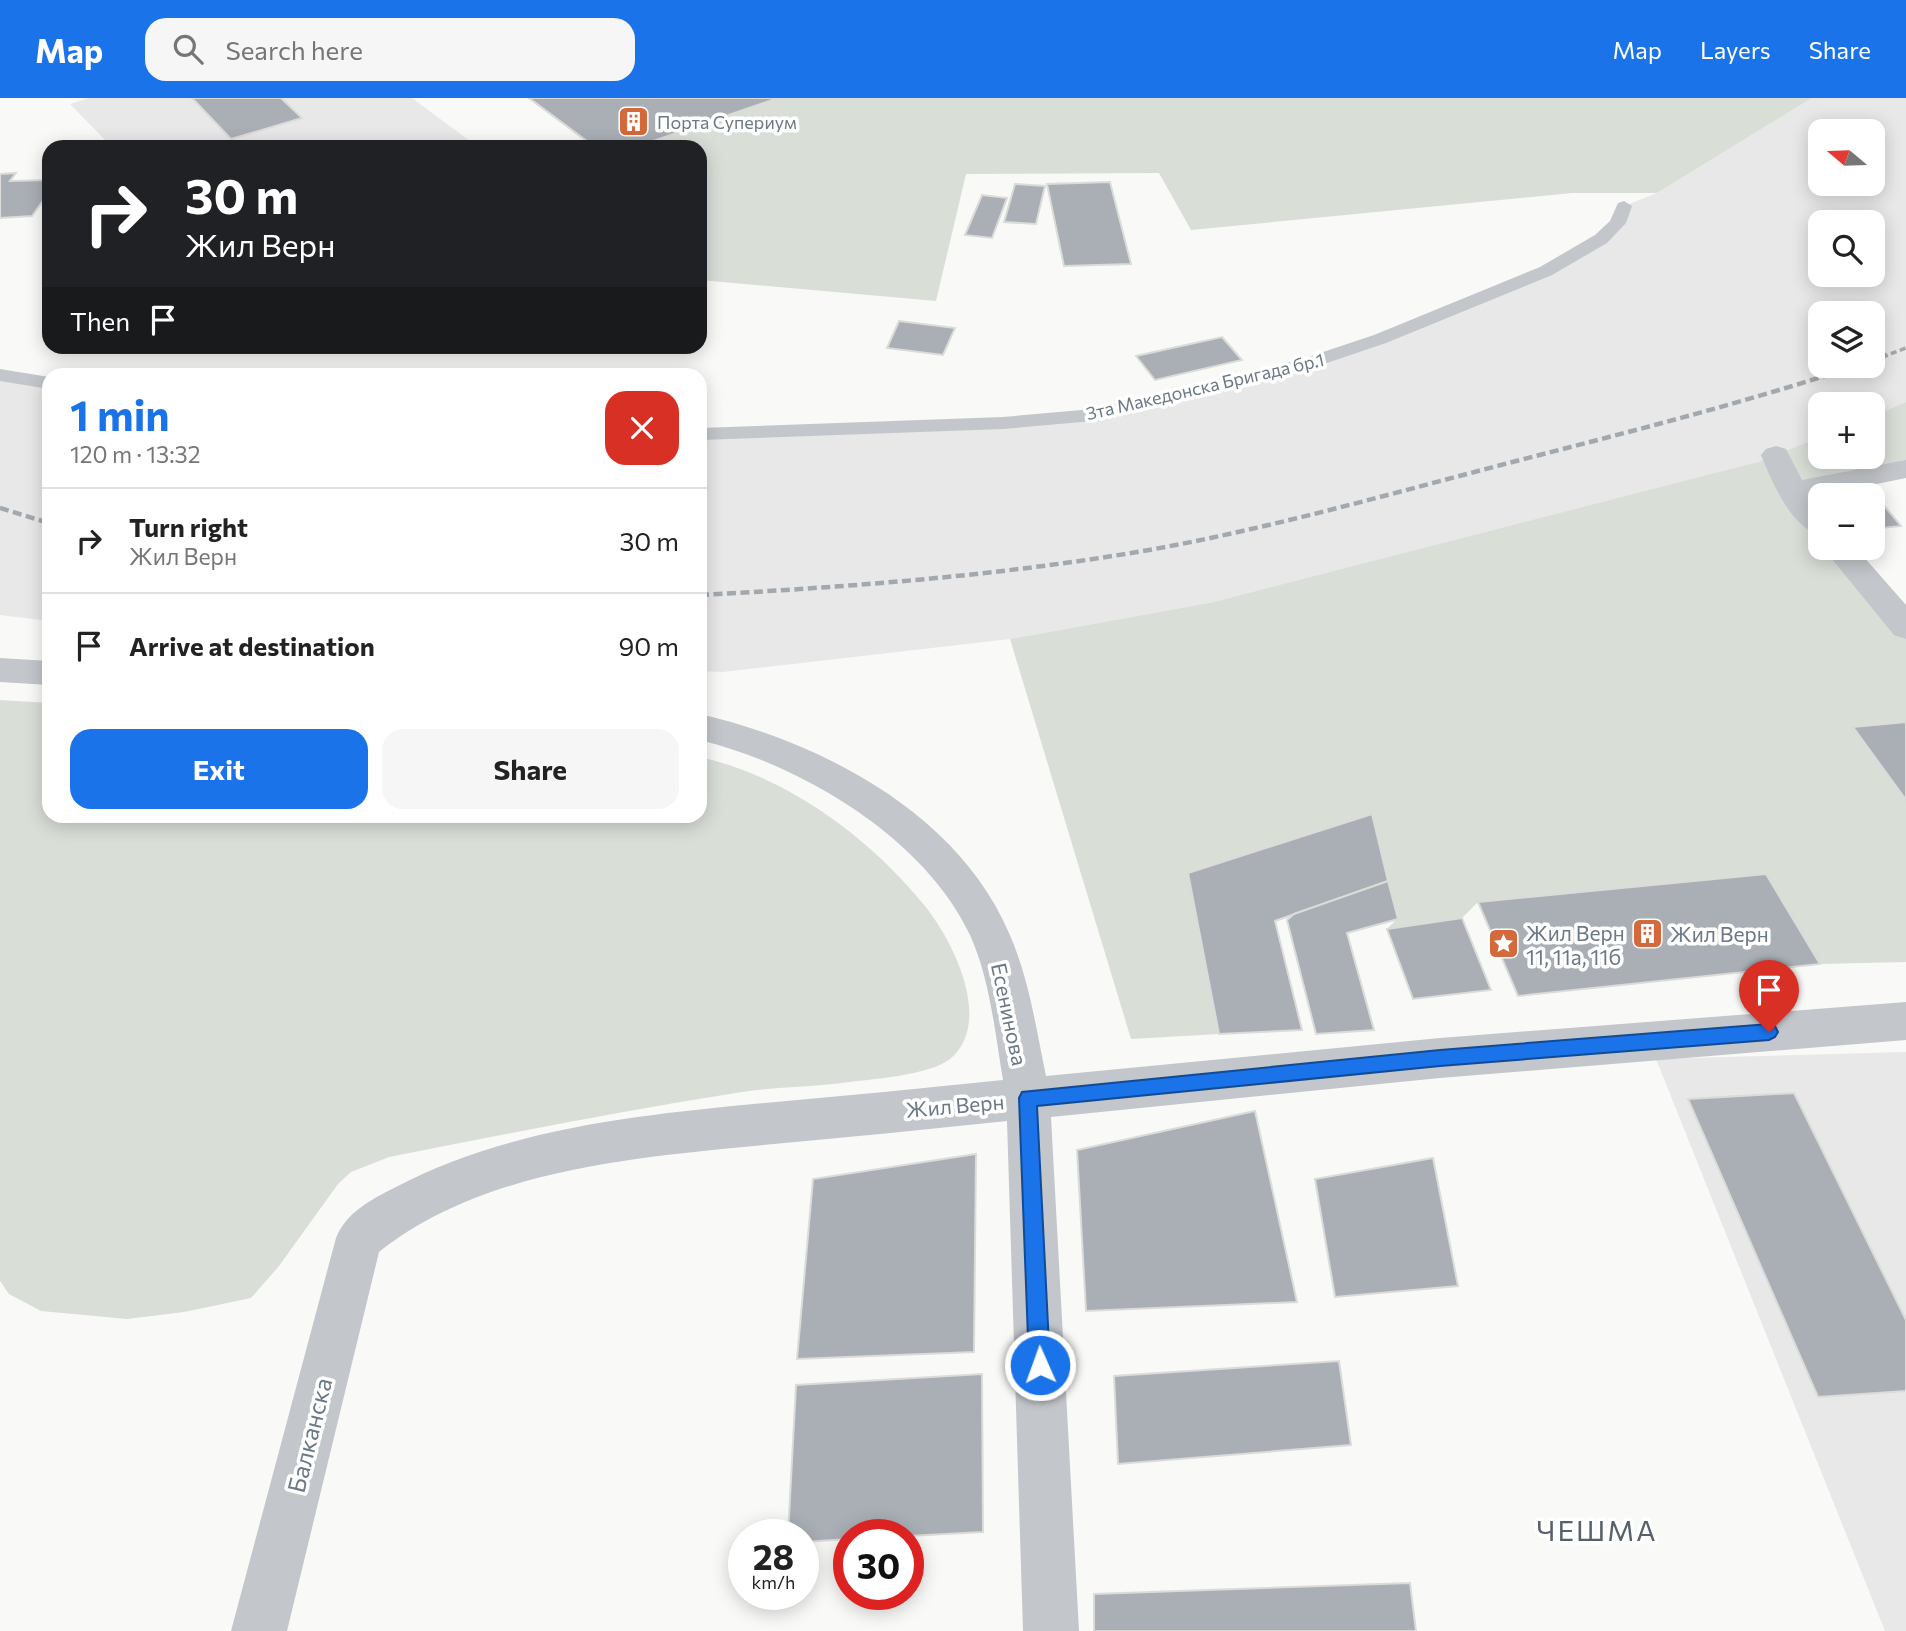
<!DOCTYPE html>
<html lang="en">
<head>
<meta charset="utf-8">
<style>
	:root { --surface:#fff; --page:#f6f6f6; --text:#222; --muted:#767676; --line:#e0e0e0; --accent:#1a73e8 }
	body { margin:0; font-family:Commissioner,sans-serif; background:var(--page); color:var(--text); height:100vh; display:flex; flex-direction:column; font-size:26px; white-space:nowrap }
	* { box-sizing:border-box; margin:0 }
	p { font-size:23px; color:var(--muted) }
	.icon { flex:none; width:38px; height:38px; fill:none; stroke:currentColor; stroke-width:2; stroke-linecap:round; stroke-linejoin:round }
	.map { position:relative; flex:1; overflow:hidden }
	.drawer { position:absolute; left:42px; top:270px; width:665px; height:455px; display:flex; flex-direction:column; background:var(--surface); border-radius:21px; box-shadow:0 4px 18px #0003 }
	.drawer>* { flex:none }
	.guide { position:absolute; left:42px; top:42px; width:665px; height:214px; border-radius:21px; box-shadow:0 4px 18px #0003; background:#202124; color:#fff; overflow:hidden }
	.needle { width:46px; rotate:289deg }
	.controls { position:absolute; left:1808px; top:21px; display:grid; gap:14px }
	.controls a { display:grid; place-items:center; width:77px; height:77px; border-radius:14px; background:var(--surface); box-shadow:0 4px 18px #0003; font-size:35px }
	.speed { position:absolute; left:728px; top:1421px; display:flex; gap:14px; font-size:35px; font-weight:700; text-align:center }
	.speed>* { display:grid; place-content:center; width:91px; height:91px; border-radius:50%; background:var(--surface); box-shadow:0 4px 18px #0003; line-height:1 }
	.speed small { font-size:18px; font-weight:400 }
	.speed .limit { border:10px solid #d22; background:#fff; color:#111 }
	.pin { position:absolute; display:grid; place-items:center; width:60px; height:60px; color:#fff; margin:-72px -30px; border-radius:50% 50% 50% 0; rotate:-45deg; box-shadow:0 0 7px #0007 }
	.pin .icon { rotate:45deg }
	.me { position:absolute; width:77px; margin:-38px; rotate:358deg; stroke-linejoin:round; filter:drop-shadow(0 0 5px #0008) }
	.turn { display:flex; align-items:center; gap:24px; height:147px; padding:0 28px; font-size:32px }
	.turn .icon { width:91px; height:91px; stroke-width:2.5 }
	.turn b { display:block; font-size:49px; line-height:60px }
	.then { display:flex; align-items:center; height:66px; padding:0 28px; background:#0003; gap:14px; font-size:26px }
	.round { display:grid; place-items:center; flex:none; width:74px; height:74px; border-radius:21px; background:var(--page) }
	.head { display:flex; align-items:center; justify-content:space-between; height:119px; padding:0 28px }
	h1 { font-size:42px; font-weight:700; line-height:52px; color:var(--accent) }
	.button { display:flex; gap:14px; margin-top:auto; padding:14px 28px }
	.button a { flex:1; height:80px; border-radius:21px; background:var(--accent); color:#fff; font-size:28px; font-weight:700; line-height:80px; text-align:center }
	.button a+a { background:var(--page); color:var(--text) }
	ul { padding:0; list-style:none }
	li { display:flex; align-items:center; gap:21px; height:105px; padding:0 28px; border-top:2px solid var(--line) }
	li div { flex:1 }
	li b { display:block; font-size:26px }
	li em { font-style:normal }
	header { display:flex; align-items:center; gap:42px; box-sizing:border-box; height:98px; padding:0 35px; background:var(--accent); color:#fff }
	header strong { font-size:33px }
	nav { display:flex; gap:38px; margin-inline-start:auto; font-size:24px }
	.search { width:490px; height:63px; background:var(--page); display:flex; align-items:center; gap:18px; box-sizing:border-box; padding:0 24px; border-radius:21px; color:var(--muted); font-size:26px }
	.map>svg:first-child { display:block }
	.built { fill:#e7e8e7; fill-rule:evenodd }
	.green { fill:#d9ded7 }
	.building { fill:#a9afb5; stroke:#dbdbd9; stroke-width:2 }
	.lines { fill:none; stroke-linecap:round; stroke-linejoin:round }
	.service { fill:#c3c6ca; fill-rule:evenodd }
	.minor { fill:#c3c6ca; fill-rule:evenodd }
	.rail-far1 { stroke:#a3a8ae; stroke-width:3.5; stroke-dasharray:6 3.5; stroke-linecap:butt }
	.rail { stroke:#a3a8ae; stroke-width:4.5; stroke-dasharray:9 4.5; stroke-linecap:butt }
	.route { fill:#1a73e8; stroke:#114b97; stroke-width:2 }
	.labels { text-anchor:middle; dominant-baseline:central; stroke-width:7; stroke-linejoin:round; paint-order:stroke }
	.far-poi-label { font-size:18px; fill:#6b7885; stroke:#fff; text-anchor:start }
	.far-street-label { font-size:18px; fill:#6b7885; stroke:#fff }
	.poi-label { font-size:21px; fill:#6b7885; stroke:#fff; text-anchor:start }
	.street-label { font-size:21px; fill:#6b7885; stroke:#fff }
	.near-street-label { font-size:24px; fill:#6b7885; stroke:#fff }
	.near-neighbourhood-label { font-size:28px; letter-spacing:2px; fill:#58616b; stroke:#fff }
</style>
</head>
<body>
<header>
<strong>Map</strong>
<div class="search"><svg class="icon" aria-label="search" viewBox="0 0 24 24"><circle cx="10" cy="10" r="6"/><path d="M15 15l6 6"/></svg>Search here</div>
<nav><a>Map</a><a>Layers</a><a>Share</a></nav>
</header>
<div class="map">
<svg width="1906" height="1533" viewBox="0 0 1906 1533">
	<rect width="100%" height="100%" fill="#f9f9f7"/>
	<g class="built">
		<polygon points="89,0 412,0 478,49 112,49 70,6"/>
		<path d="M 1812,0 L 1906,0 L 1906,304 L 1873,318 L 1872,306 L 1820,306 L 1820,339 L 1758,364 L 1599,408 L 1214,504 L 1010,541 L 723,574 L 700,573 L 700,336 L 1093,317 L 1244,281 L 1445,215 L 1601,141 L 1624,108 L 1657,95 ZM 1820,33 L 1872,33 L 1872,86 L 1820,86 ZM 1820,124 L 1872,124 L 1872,177 L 1820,177 ZM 1820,215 L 1872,215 L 1872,268 L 1820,268 Z"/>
		<polygon points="0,277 49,285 49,523 0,517"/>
		<polygon points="1906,954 1906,1533 1885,1533 1656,961"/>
	</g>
	<g class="green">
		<polygon points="778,0 1812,0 1657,95 1572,95 1191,132 1159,75 966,76 936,203 700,182 700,49 636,49"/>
		<polygon points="1906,304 1906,371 1793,394 1820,427 1820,450 1839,450 1906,529 1906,624 1853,630 1906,702 1906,864 1820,866 1766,777 1478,804 1462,820 1387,831 1398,820 1372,716 1188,775 1219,936 1131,941 1010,541 1214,504 1758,364 1820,339 1820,359 1872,359 1873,318"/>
		<path d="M 0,602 L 49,605 L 49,718 L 700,718 L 700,659 C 788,679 869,739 925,808 C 953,843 994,924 950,961 C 928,978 870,981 842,985 C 809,989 775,989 742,994 C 624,1012 507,1036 389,1059 L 351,1074 L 338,1086 L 279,1168 L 251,1200 L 184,1214 L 127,1221 L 41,1213 L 9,1196 L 0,1183 Z"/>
	</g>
	<g class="building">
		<polygon points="192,0 281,0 302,20 231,41"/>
		<polygon points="529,0 778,0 636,49 595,49"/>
		<polygon points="529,0 778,0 636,49 595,49"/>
		<polygon points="16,75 10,83 49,82 49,94 32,118 0,120 0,76"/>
		<polygon points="1110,84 1131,166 1064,168 1047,86"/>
		<polygon points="1015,86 1045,88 1036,126 1004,124"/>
		<polygon points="982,97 1007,100 992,140 965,137"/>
		<polygon points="899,223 955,230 943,257 887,250"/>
		<polygon points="1222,239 1242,262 1155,282 1136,258"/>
		<polygon points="1868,388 1901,428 1872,431 1872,397 1824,397 1822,395"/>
		<polygon points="1906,624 1906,702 1853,629"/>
		<polygon points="1372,716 1388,783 1275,823 1302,932 1219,936 1188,775"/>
		<polygon points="1766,776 1820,866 1518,898 1478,804"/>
		<polygon points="1388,783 1398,821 1347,835 1374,932 1316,936 1287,822 1294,816"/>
		<polygon points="1462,820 1491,892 1413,901 1387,831"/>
		<polygon points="1794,995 1906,1222 1906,1293 1818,1299 1688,1001"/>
		<polygon points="1255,1013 1297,1204 1086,1213 1077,1052"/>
		<polygon points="976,1056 974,1254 797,1261 813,1081"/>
		<polygon points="1433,1060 1458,1188 1335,1199 1315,1081"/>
		<polygon points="1339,1263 1351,1347 1118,1366 1114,1278"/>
		<polygon points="982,1276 983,1434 908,1438 849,1437 849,1441 803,1444 803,1437 788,1437 796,1287"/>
		<polygon points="1410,1485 1416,1533 1094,1533 1094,1496"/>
	</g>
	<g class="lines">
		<g class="service">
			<polygon points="1624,103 1632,108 1626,125 1607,145 1552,177 1386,245 1315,269 1093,323 1003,331 700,342 700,330 1003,319 1093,311 1302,261 1374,237 1540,169 1595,137 1610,123 1618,105"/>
			<polygon points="0,271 49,279 49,291 0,283"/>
		</g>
		<g class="minor">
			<path d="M 1776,348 L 1786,351 L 1802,382 L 1906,362 L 1906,380 L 1813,399 L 1820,407 L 1820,437 C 1790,429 1772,383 1761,357 L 1766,351 Z"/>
			<polygon points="1823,450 1856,450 1906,507 1906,541 1894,537"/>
			<polygon points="0,560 49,563 49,587 0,584"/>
			<path d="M 700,616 C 821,644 958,715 1009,835 C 1029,880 1036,930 1046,978 L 1440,940 L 1906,904 L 1906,942 L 1440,980 L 1051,1019 L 1079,1533 L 1023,1533 L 1007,1023 C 929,1031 852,1039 774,1046 C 643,1059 486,1069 379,1154 L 287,1533 L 231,1533 L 336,1140 C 346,1115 370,1102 394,1090 C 507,1030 640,1017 765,1005 C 844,998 924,990 1003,982 C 995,935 990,881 970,837 C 924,739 801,667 700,642 Z"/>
		</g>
		<polyline class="rail-far1" points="1882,259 1906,250"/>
		<g class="rail">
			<polyline points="1872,262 1887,257"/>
			<polyline points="0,410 49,425"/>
			<path d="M 700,497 C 848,489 996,478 1143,453 C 1264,432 1382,398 1501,367 C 1620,336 1738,307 1855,268"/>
		</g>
	</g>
	<polygon class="route" points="1769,926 1775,928 1778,934 1775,939 1769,942 1440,968 1037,1008 1050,1267 1047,1274 1040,1277 1032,1274 1029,1267 1019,1000 1022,994 1440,952"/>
	<defs>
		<symbol id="building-square" viewBox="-11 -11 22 22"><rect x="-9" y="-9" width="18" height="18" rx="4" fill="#d4693c" stroke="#fff"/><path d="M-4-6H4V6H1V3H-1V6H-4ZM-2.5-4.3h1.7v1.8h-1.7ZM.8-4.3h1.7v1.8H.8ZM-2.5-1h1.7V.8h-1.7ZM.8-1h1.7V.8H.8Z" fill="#fff"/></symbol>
		<symbol id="sight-square" viewBox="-11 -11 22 22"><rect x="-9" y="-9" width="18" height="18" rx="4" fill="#d4693c" stroke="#fff"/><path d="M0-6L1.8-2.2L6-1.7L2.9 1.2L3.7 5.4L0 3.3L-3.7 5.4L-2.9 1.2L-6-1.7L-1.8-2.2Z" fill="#fff"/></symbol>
	</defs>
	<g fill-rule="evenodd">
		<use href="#building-square" x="616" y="6" width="35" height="35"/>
		<use href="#building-square" x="1630" y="818" width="35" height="35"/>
		<use href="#sight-square" x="1486" y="828" width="35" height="35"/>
	</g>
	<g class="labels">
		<g class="far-poi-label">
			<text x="657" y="24">Порта Супериум</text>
		</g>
		<g class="far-street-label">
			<text transform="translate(1205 288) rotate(-13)">3та Македонска Бригада бр.1</text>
		</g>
		<g class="poi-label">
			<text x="1526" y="834">Жил Верн<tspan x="1526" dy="24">11, 11а, 11б</tspan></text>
			<text x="1670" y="835">Жил Верн</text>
		</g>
		<g class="street-label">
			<text transform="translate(1010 916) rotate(78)">Есенинова</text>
			<text transform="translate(955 1007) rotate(-5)">Жил Верн</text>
		</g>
		<g class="near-street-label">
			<text transform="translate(309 1337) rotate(-76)">Балканска</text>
		</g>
		<g class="near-neighbourhood-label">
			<text x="1597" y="1432">ЧЕШМА</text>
		</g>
	</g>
</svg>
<div class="controls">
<a><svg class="needle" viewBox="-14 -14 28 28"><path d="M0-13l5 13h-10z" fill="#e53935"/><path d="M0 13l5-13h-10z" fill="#767676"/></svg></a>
<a><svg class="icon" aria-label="search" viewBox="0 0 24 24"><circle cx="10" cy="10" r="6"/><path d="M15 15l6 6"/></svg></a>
<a><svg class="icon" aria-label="layers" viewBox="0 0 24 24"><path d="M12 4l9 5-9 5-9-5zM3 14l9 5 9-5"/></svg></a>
<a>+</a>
<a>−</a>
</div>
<div class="speed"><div>28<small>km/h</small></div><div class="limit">30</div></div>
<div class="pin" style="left:1769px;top:934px;background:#d93025"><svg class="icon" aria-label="arrive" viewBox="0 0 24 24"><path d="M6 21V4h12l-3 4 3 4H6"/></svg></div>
<svg class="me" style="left:1040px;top:1267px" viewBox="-20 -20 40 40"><circle r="17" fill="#1a73e8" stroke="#fff" stroke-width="3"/><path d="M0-11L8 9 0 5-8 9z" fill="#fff"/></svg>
<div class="guide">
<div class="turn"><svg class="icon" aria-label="right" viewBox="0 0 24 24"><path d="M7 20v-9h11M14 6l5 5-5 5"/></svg><div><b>30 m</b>Жил Верн</div></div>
<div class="then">Then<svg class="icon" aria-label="arrive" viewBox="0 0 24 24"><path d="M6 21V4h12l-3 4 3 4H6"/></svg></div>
</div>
<section class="drawer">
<div class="head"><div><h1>1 min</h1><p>120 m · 13:32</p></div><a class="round" style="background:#d93025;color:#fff"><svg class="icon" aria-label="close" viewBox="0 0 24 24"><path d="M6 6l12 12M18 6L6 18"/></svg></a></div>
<ul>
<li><svg class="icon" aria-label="right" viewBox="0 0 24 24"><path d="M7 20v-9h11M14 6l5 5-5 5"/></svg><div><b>Turn right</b><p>Жил Верн</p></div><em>30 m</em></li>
<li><svg class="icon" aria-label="arrive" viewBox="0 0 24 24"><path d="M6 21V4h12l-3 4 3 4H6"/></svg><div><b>Arrive at destination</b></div><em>90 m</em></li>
</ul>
<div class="button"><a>Exit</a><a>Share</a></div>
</section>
</div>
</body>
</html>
